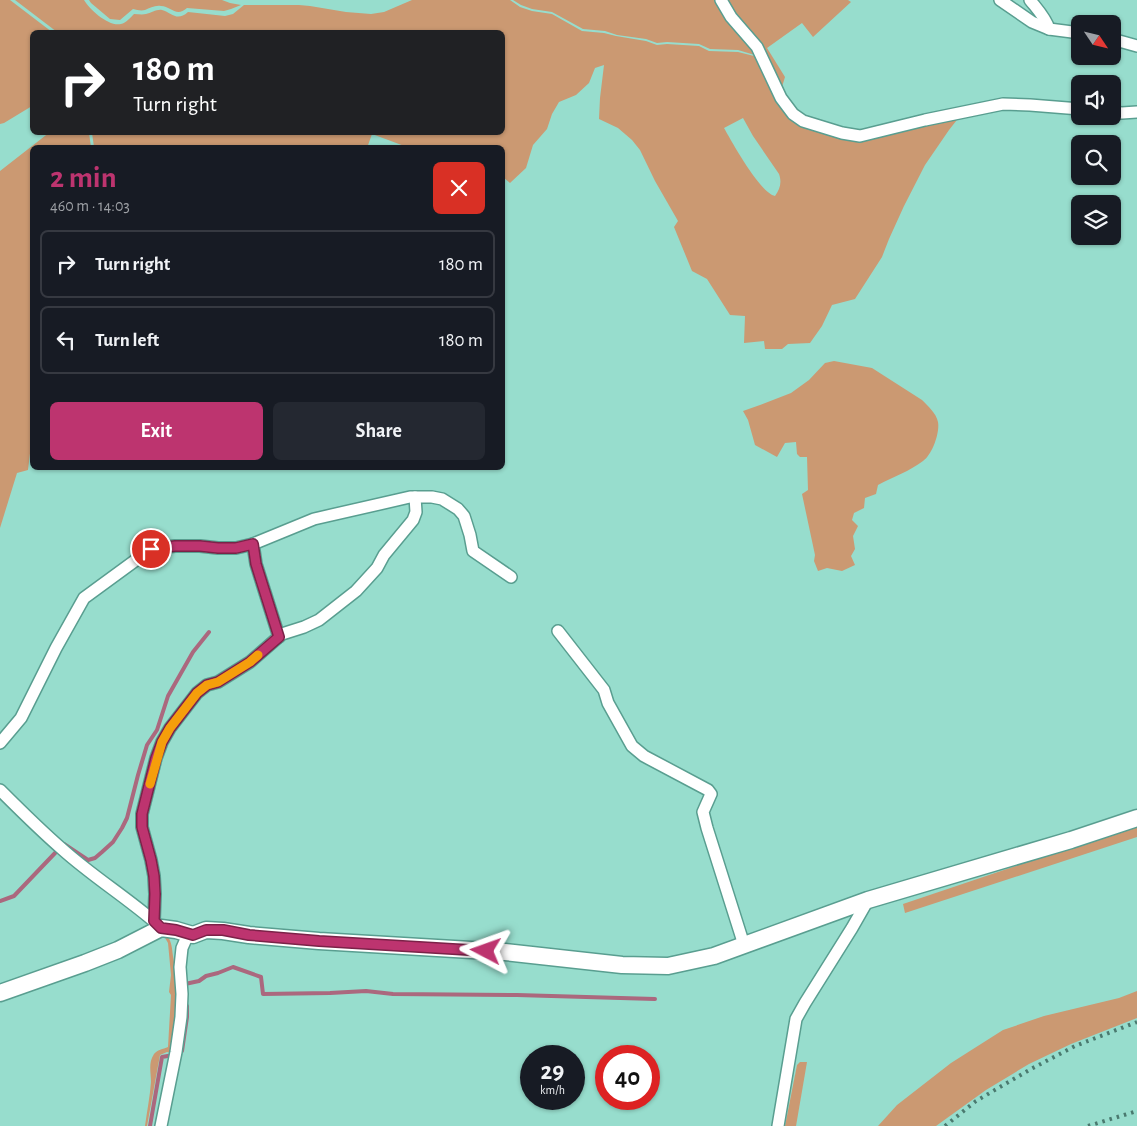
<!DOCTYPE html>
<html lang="en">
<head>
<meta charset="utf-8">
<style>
	:root { --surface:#171b24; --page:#242831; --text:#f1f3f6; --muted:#9ea1a6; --line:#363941; --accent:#bd346f }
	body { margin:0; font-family:"Alegreya Sans",sans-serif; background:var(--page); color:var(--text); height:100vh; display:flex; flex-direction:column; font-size:19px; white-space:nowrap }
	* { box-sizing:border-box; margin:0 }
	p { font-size:16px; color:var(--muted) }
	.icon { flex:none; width:28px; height:28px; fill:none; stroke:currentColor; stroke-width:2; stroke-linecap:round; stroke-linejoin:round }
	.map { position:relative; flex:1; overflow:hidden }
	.sheet { position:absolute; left:30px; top:145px; width:475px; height:325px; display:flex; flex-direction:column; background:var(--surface); border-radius:8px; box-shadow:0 1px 4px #0004 }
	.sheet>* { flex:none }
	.hud { position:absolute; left:30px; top:30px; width:475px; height:105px; border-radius:8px; box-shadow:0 1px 4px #0004; background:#202124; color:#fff; overflow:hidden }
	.needle { width:32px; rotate:125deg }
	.tools { position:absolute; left:1071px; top:15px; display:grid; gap:10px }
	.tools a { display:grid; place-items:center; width:50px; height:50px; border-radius:8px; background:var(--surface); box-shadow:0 1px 4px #0004; font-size:25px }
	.speed { position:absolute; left:520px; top:1045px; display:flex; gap:10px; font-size:25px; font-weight:700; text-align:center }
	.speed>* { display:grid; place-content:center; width:65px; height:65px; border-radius:50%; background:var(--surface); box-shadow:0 1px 4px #0004; line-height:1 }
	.speed small { font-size:12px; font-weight:400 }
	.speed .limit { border:8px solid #d22; background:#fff; color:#111 }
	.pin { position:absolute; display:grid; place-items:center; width:42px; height:42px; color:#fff; margin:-21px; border:2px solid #fff; border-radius:50%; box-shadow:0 1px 5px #0007 }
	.me { position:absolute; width:55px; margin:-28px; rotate:274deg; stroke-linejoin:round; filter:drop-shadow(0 0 4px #0008) }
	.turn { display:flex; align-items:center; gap:18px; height:105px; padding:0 20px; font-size:22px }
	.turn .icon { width:65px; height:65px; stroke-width:2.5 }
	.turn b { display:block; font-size:35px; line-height:42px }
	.round { display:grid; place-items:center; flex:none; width:52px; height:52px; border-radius:8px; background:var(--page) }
	.headline { display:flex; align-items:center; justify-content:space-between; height:85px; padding:0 20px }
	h1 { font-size:30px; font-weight:700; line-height:38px; color:var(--accent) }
	.primary-button { display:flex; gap:10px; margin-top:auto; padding:10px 20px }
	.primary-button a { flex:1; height:58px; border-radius:8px; background:var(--accent); color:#fff; font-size:20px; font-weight:700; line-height:58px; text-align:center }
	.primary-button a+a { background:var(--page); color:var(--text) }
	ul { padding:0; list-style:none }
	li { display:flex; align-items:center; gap:15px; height:68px; margin:0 10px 8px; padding:0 10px; border:2px solid var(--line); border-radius:8px }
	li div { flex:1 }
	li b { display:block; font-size:19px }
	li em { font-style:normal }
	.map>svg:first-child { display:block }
	.green { fill:#cb9972; fill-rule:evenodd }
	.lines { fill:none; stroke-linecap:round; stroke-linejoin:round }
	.stream { stroke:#ab687e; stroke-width:4 }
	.street-casing { stroke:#599e90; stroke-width:14 }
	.secondary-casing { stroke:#599e90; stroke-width:19 }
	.street { stroke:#fff; stroke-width:11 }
	.secondary { stroke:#fff; stroke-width:16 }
	.rail { stroke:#4a7a6f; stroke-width:4; stroke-dasharray:2.5 5; stroke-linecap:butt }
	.route-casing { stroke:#7b2248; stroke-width:12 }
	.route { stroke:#bd346f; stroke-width:9 }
	.slow { stroke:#f59e0b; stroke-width:9 }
</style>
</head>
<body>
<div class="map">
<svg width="1137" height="1126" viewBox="0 0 1137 1126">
	<rect width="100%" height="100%" fill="#97ddcd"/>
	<g class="green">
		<polygon points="0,0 10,0 52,32 32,32 32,106 4,123 0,124"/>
		<path d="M 15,0 L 84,0 C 90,10 109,27 121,24 C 126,23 131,17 134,14 C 138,14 142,15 146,14 C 151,13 157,9 162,10 C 172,13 177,22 188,12 L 225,16 L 233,14 L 244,5 L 299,5 L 310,6 L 346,12 L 371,14 L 384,12 L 412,0 L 510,0 L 520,7 L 532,11 L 552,14 L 582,31 L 604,33 L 616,36 L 646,41 L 657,45 L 667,44 L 699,46 L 709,51 L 738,52 L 754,56 L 761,60 L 786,109 L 843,136 L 960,116 L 949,130 L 925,165 L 904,206 L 889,239 L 882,257 L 855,299 L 832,305 L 822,326 L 810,343 L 788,344 L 782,349 L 765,349 L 764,341 L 744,343 L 745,316 L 730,315 L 707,279 L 692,271 L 674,227 L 678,221 L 655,181 L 640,150 L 632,140 L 618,128 L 599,119 L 600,98 L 604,65 L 595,68 L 589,83 L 576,95 L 559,102 L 552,114 L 547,129 L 533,145 L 526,168 L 510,183 L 503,177 L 502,148 L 407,147 L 372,134 L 367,148 L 94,147 L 92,133 L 502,132 L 502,32 L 57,32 ZM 743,118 L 753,136 L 779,174 C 782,183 780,189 775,196 C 760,193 732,142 724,128 Z"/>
		<path d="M 89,0 L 222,0 L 230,3 L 241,5 L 231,9 L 224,11 L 187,8 C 176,18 171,6 161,6 C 155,5 150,8 145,10 C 141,11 137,10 133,9 L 120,20 L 110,19 L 91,3 Z"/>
		<polygon points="513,0 718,0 758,56 738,50 710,49 699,44 667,42 657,43 646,39 617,35 605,31 583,29 552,12 532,9 521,5"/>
		<polygon points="725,0 848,0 851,2 813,37 802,23 767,48 785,77 781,90"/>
		<polygon points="50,132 89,133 91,147 32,148 32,437 28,470 17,473 0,528 0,171"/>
		<path d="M 834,361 L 872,368 L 922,400 C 928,406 936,413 938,422 C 940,433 932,455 923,461 C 910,471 893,477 878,485 L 876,494 L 865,498 L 864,508 L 854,513 L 852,520 L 858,526 L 853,536 L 855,549 L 851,556 L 855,565 L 842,571 L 827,568 L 818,571 L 814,561 L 815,555 L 802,494 L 808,490 L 807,457 L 800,457 L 797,454 L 796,442 L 785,443 L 777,457 L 755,445 L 748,420 L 743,411 L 760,405 L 791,393 L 809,380 L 825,363 Z"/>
		<polygon points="1137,825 1137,837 905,913 903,904"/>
		<path d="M 164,936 L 168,937 C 172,943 172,949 173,956 C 179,988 176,1021 171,1053 L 167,1052 L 160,1055 L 147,1126 L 145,1126 C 147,1111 150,1096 151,1082 C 151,1072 148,1063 154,1054 C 157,1050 163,1049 168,1047 L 171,995 L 169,992 L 171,975 L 168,943 Z"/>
		<polygon points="1137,991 1137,1018 1071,1044 1029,1064 986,1090 936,1126 878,1126 897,1105 951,1063 1003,1030 1044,1016 1119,998"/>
		<polygon points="800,1062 807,1062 796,1126 785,1126 797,1065"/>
	</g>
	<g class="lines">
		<g class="stream">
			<polyline points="63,845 64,844 88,860 95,858 102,852 113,842 122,828 127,818 138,775 147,745 157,730 168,696 193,652 209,632"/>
			<polyline points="0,901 14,896 56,852"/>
			<polyline points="185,987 185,984 199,981 206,976 218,973 233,967 261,977 263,994 330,993 366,991 393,994 517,995 655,999"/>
			<polyline points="182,1051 187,1017 187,1006"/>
			<polyline points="150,1126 162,1057 173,1055"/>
		</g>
		<defs>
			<g id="street">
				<polyline points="721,0 731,17 757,47 781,98 793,114 803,121 842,133 860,136 925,120 1003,104 1030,105 1080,109"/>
				<polyline points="1000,0 1032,22 1049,29 1080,33"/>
				<path d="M 1030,0 C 1037,9 1046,18 1049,29"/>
				<polyline points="1112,39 1137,46"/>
				<polyline points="1112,112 1122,113 1137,112"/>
				<polyline points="253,544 256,564 279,637"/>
				<polyline points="558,631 604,690 608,703 632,746 644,756 708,790 711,794 703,812 707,828 744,945"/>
				<polyline points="0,743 21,718 56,648 84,598 151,549 175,546 200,546 218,548 236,548 253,544 314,519 410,497 432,497 442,499 458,509 464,516 470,535 473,551 511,577"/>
				<path d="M 0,790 C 20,810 40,830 62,849 C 92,876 126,897 156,923"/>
				<polyline points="154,921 155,894 154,876 151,860 142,827 142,814 156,758 162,742 170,728 197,693 207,685 218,682 250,662 282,634 304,627 319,620 356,591 377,568 384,555 413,520 416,512 415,497"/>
				<polyline points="161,1126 176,1052 181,1017 182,994 180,967 182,948 186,939 193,935"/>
				<polyline points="778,1126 796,1019 805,1003 852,928 868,900"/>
			</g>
			<polyline id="secondary" points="0,993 85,963 118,950 161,928 176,930 193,935 206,930 223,931 249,935 319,941 505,952 622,965 668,966 714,956 868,900 1071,840 1137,818"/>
		</defs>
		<use href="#street" class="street-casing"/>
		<use href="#secondary" class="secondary-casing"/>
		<use href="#street" class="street"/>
		<use href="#secondary" class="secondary"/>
		<g class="rail">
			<polyline points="945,1126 976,1101 1031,1069 1075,1046 1137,1022"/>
			<polyline points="1088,1126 1137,1111"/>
		</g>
	</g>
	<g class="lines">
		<defs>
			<polyline id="route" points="151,549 175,546 200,546 218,548 236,548 253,544 256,564 279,637 250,662 218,682 207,685 197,693 170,728 162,742 156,758 142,814 142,827 151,860 154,876 155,894 154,921 161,928 176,930 193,935 206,930 223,930 249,935 319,941 486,951"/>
		</defs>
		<use href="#route" class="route-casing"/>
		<use href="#route" class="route"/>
		<polyline class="slow" points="150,784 162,742 170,728 197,693 207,685 218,682 250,662 258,655"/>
	</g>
</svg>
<div class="tools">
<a><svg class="needle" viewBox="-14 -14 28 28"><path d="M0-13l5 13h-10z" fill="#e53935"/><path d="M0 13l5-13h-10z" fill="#9ea1a6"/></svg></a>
<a><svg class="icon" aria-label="sound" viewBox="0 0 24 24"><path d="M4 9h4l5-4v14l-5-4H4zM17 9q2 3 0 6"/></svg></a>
<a><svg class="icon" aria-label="search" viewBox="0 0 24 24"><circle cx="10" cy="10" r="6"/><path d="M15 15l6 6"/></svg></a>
<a><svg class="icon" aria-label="layers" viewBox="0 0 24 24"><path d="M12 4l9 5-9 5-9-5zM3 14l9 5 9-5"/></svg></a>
</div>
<div class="speed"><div>29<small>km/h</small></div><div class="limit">40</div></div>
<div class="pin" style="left:151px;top:549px;background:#d93025"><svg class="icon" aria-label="arrive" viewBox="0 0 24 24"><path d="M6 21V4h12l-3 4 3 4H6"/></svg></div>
<svg class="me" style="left:486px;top:951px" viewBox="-20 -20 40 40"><path d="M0-17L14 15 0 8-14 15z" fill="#bd346f" stroke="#fff" stroke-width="4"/></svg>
<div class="hud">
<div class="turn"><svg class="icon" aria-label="right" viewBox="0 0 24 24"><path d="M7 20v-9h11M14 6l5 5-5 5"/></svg><div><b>180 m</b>Turn right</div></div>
</div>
<section class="sheet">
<div class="headline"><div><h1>2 min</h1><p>460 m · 14:03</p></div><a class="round" style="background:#d93025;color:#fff"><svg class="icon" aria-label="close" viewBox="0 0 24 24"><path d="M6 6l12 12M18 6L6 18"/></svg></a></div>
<ul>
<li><svg class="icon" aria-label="right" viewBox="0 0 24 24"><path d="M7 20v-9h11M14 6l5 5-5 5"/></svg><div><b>Turn right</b></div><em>180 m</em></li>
<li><svg class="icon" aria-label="left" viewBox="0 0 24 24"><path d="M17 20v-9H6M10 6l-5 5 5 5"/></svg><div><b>Turn left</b></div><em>180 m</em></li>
</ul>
<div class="primary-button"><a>Exit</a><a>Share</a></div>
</section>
</div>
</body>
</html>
